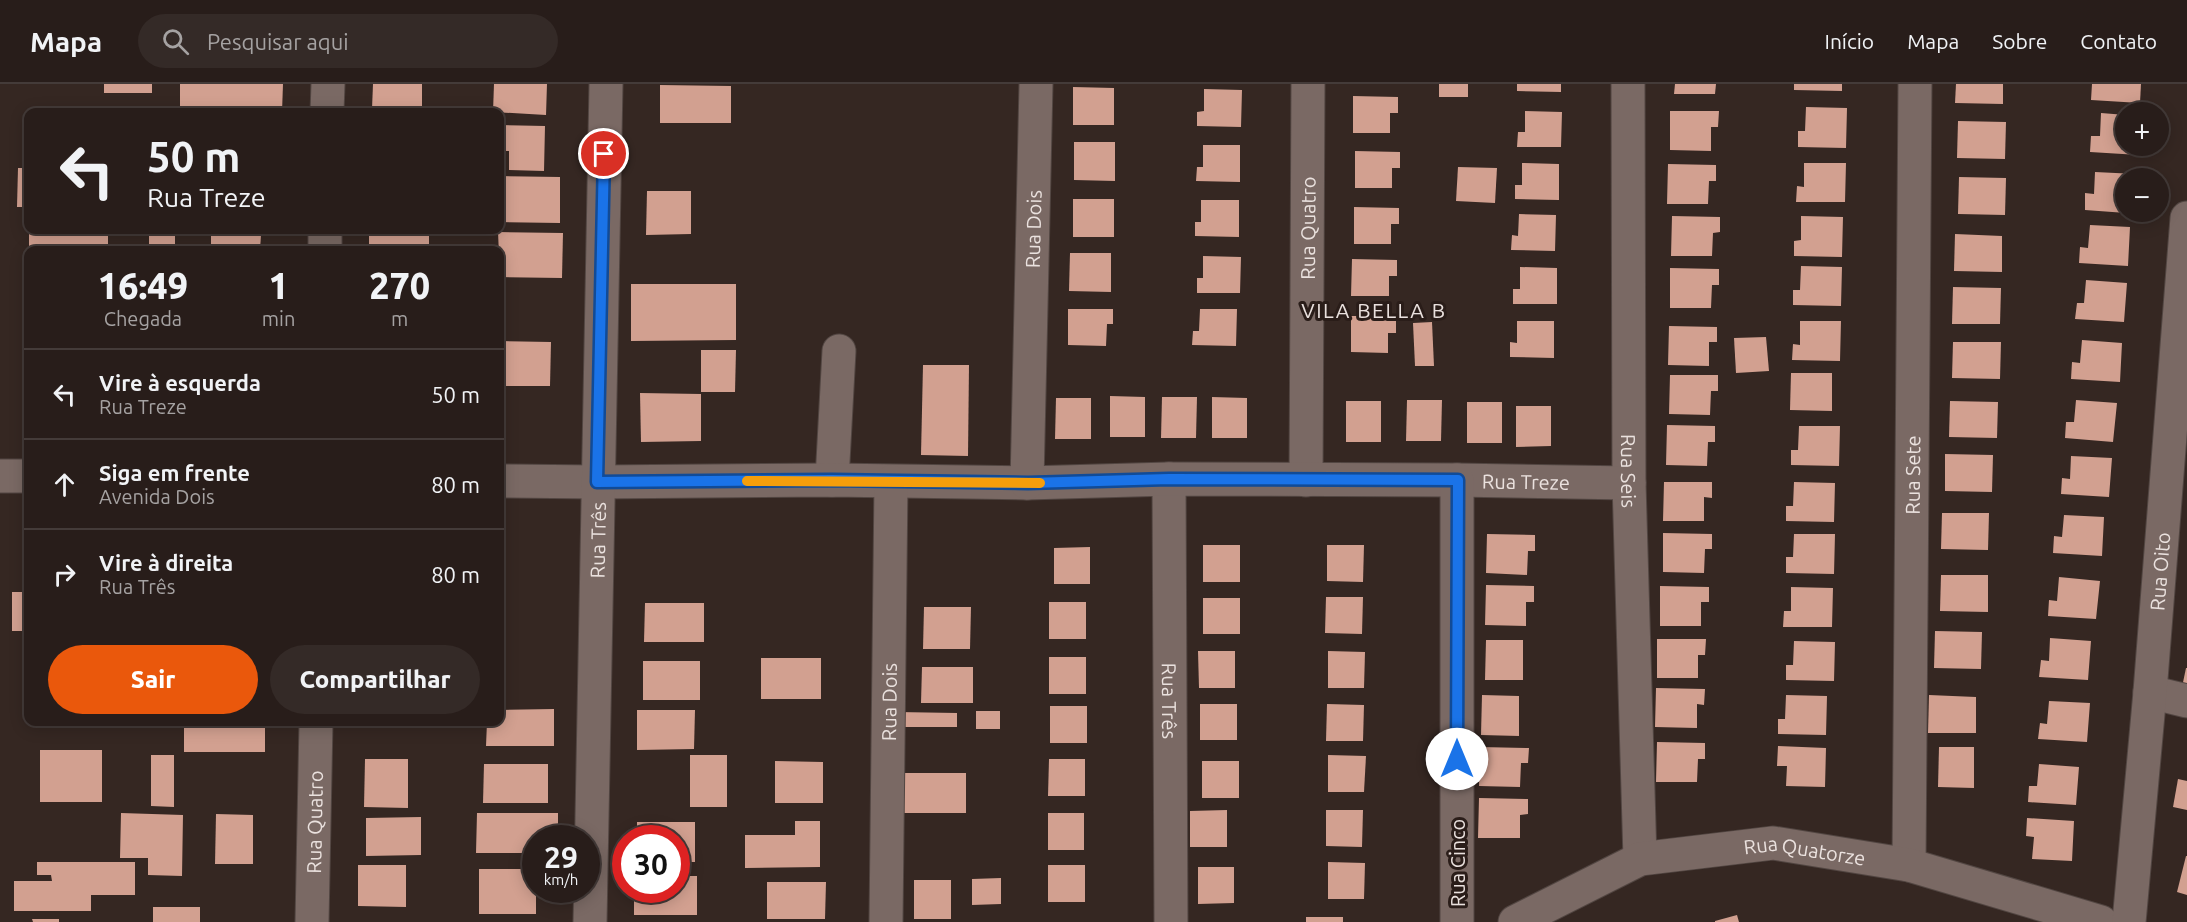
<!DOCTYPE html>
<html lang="pt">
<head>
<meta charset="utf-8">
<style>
	:root { --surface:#281d1a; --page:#342a27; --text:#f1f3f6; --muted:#a5a2a2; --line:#443b39; --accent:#ea580c }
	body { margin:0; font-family:Ubuntu,sans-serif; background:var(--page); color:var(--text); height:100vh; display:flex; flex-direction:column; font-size:22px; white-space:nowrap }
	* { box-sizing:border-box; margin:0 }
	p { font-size:20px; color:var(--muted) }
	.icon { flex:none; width:33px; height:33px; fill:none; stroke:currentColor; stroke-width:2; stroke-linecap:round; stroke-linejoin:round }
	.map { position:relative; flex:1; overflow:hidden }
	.sheet { position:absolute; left:24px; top:162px; width:480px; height:480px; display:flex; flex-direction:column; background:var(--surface); border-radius:12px; box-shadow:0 3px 15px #0003,0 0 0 2px var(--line) }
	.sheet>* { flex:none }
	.guide { position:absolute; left:24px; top:24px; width:480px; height:126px; border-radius:12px; box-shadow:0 3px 15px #0003,0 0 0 2px var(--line); background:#281d1a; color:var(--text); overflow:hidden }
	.buttons { position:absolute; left:2115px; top:18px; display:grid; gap:12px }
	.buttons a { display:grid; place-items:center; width:54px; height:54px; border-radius:50%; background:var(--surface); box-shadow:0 3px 15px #0003,0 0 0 2px var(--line); font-size:30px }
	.speed { position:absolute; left:522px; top:741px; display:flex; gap:12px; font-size:30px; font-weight:700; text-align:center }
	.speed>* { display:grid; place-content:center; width:78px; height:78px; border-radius:50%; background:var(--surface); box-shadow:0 3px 15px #0003,0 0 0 2px var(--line); line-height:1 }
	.speed small { font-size:15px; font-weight:400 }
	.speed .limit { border:9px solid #d22; background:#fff; color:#111 }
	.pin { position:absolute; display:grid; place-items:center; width:51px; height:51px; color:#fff; margin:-26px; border:3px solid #fff; border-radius:50%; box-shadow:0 2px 6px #0007 }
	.me { position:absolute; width:66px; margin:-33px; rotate:0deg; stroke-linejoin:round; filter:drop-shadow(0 0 4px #0008) }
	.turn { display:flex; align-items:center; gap:21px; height:126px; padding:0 24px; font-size:27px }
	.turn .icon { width:78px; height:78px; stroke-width:2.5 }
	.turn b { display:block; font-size:42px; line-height:51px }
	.eta { display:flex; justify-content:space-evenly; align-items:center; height:102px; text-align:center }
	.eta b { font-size:36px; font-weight:800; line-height:42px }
	.cta { display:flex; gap:12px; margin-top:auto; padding:12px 24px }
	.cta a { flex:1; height:69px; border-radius:36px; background:var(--accent); color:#fff; font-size:24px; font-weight:800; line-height:69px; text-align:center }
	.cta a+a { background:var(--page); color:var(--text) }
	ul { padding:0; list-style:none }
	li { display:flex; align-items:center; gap:18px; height:90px; padding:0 24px; border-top:2px solid var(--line) }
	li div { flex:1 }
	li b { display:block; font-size:22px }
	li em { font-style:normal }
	header { display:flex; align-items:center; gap:36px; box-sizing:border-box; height:84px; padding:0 30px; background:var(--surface); border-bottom:2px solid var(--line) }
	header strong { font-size:28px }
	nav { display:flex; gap:33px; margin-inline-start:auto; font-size:21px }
	.search { width:420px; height:54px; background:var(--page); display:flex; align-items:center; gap:15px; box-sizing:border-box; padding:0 21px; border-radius:33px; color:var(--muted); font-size:22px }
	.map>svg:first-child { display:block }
	.building { fill:#d2a090 }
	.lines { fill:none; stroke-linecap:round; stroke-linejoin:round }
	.minor-casing { stroke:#524642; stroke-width:35 }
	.minor { stroke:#7a6964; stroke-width:33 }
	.route-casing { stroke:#114b97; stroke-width:15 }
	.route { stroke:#1a73e8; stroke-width:10 }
	.slow { stroke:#f59e0b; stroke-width:10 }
	.labels { text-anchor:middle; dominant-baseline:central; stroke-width:6; stroke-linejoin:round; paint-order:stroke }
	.street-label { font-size:20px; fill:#eae1de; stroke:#2a1d19 }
	.neighbourhood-label { font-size:21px; letter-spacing:1.5px; fill:#eae1de; stroke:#2a1d19 }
</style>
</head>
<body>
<header>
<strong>Mapa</strong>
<div class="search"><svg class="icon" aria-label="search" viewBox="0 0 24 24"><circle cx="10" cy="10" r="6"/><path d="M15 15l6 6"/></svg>Pesquisar aqui</div>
<nav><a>Início</a><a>Mapa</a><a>Sobre</a><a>Contato</a></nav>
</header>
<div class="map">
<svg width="2187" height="838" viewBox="0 0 2187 838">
	<rect width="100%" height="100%" fill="#352722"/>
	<g class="building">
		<rect x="104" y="0" width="48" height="9"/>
		<polygon points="180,0 283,0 282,28 180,28"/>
		<polygon points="373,0 422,0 422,26 372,25"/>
		<polygon points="494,0 547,0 546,31 493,28"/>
		<rect x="1439" y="0" width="29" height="13"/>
		<polygon points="1517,0 1561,0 1561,8 1517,7"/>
		<polygon points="1675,0 1716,0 1715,10 1674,10"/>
		<polygon points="1794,0 1842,0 1842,7 1794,6"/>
		<polygon points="1956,0 2003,0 2003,20 1955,19"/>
		<polygon points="2092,0 2141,0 2140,19 2091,16"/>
		<polygon points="660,1 731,2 731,39 660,39"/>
		<polygon points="1073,3 1114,4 1114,41 1073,41"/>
		<polygon points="1204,5 1242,6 1241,43 1197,42 1197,28 1204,27"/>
		<polygon points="1353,12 1398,13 1398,29 1390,29 1390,49 1353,49"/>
		<polygon points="1806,23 1847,24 1846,64 1798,63 1798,47 1805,47"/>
		<polygon points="1525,27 1562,28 1561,63 1517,63 1518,48 1525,48"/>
		<polygon points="1670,27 1719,27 1718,43 1711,43 1711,67 1670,66"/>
		<polygon points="2101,29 2126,31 2126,62 2140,62 2139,71 2090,68 2091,52 2100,52"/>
		<polygon points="1958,37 2006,38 2005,75 1957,74"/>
		<polygon points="500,41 545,42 544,87 509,86 509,67 500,67"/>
		<polygon points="1074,58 1115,58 1115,97 1074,96"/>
		<polygon points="1203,61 1240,61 1240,98 1196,97 1197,83 1203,83"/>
		<polygon points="1355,67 1400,68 1400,84 1392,84 1392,104 1355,104"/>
		<polygon points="1522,79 1559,80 1559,116 1515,115 1515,101 1522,101"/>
		<polygon points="1804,79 1846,79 1845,118 1796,118 1797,102 1804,103"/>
		<polygon points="1668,80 1716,81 1716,97 1709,97 1708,120 1667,120"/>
		<polygon points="1458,83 1497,84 1495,119 1456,117"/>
		<polygon points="18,84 28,84 28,123 17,123"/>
		<polygon points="2095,88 2136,90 2136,94 2126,94 2126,129 2085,126 2085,109 2094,110"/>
		<polygon points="500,92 560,93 560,139 500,138"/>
		<polygon points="1959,93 2006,94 2005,131 1958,130"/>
		<polygon points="647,107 691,107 691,150 646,151"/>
		<rect x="1073" y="115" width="41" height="38"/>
		<polygon points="1201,116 1239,116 1239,153 1195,152 1195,138 1201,138"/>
		<polygon points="1354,123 1399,124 1399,140 1391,140 1391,160 1354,160"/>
		<polygon points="1519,130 1556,131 1555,167 1511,166 1512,151 1518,152"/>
		<polygon points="1672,132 1720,133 1720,148 1713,149 1712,172 1671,172"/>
		<polygon points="1801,132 1843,133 1842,173 1794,172 1794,157 1801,156"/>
		<polygon points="2090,141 2130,143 2128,182 2079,179 2080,163 2088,164"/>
		<rect x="29" y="146" width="79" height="20"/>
		<rect x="149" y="146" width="26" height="20"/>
		<polygon points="498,148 563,149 562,194 500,193"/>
		<polygon points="211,150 261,151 260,166 211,166"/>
		<polygon points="1955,150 2002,152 2002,188 1954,187"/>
		<polygon points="369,151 429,152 429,166 369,166"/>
		<polygon points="1070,169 1111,169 1111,208 1069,207"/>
		<polygon points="1203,172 1241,173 1240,209 1197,209 1197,194 1203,194"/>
		<polygon points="1352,175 1397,176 1397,192 1389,192 1389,212 1351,212"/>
		<polygon points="1801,182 1842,183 1841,222 1793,221 1793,206 1800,206"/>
		<polygon points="1520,183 1557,184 1557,220 1513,220 1513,205 1520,205"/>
		<polygon points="1670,184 1719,185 1719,201 1712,201 1711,224 1670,224"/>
		<polygon points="2086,196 2127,199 2124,238 2075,235 2077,219 2084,219"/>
		<polygon points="631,200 736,200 736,256 631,257"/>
		<polygon points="1953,203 2001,204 2000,240 1952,240"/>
		<polygon points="1068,225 1113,225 1113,240 1107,240 1106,262 1068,261"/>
		<polygon points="1200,225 1237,225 1236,262 1192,261 1193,247 1199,247"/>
		<polygon points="1351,232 1396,232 1396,249 1388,249 1388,269 1351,268"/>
		<polygon points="1517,237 1554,237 1554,274 1510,273 1510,258 1517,259"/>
		<polygon points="1800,237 1841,237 1840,277 1792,276 1793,260 1800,261"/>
		<polygon points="1432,238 1434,282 1415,282 1413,239"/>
		<polygon points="1669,242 1717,243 1717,258 1709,258 1709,282 1668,281"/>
		<polygon points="1766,253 1769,287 1736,289 1734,254"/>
		<polygon points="2082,256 2122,259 2120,298 2071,295 2072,278 2080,279"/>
		<polygon points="501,257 551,258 550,302 500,302"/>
		<polygon points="1953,258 2001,258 2000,295 1952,294"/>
		<polygon points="701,266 736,266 735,308 701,308"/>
		<polygon points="923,281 969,281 968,372 921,371"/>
		<polygon points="1791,289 1832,289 1832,327 1790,326"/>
		<polygon points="1670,291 1718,291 1718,307 1711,307 1710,331 1669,330"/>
		<polygon points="640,309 701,310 701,357 641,358"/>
		<polygon points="1110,312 1145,313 1145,353 1110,353"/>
		<polygon points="1162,313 1197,313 1196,354 1161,354"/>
		<polygon points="1212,313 1247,314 1247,354 1212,354"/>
		<polygon points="1056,314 1091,314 1091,355 1055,355"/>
		<polygon points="1407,316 1442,316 1441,357 1406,357"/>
		<polygon points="2076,316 2117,319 2113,358 2065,354 2066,338 2074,338"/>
		<rect x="1346" y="317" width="35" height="41"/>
		<polygon points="1950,317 1998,318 1997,354 1949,353"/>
		<rect x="1467" y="318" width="35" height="41"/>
		<polygon points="1516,322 1551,322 1551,362 1516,363"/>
		<polygon points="1667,341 1715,342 1715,358 1708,358 1707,382 1666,381"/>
		<polygon points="1799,342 1840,342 1839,382 1791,381 1791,366 1798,366"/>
		<polygon points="1945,370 1993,371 1992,408 1945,407"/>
		<polygon points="2071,372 2112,374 2109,413 2061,410 2062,394 2070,395"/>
		<polygon points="1664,398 1712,398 1712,414 1704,413 1704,437 1663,437"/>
		<polygon points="1794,398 1835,399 1834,438 1786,437 1786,422 1793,422"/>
		<polygon points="1942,429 1989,429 1988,466 1941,465"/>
		<polygon points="2064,431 2104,433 2102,472 2053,469 2054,452 2062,453"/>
		<polygon points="1663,449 1712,450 1712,465 1705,465 1704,489 1663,488"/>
		<polygon points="1487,450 1535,451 1535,467 1528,467 1527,491 1486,489"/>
		<polygon points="1794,450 1835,450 1834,490 1786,489 1786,473 1793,473"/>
		<rect x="1203" y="461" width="37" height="37"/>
		<polygon points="1327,461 1364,461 1363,498 1327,497"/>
		<polygon points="1090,463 1090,500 1054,500 1054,464"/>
		<polygon points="1941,491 1988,491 1988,528 1940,527"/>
		<polygon points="2059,493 2100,497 2096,535 2048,532 2049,516 2057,517"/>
		<polygon points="1486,501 1534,502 1534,518 1526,518 1526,542 1485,541"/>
		<polygon points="1660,502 1709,503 1709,518 1701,518 1701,542 1660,542"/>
		<polygon points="1791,503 1833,504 1832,543 1783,543 1784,527 1791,527"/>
		<rect x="12" y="508" width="16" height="39"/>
		<polygon points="1326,513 1363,513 1362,550 1325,549"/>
		<rect x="1203" y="514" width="37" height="36"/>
		<rect x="1049" y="518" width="37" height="37"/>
		<polygon points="645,519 704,519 704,558 644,558"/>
		<polygon points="924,523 971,523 970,565 923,565"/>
		<polygon points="1935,547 1982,548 1981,585 1934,584"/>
		<polygon points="2050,554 2091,557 2088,596 2039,593 2041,576 2049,577"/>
		<polygon points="1657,555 1706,555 1705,571 1698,571 1698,594 1657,594"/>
		<polygon points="1486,556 1523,556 1523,596 1485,596"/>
		<polygon points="1794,557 1835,558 1834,597 1786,596 1786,581 1793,581"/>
		<polygon points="1198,567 1235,567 1235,604 1199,604"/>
		<polygon points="1328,567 1365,568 1364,604 1328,604"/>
		<rect x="1049" y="573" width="37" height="37"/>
		<rect x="761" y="574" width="60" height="41"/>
		<rect x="643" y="577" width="57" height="39"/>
		<polygon points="922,583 973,583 973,619 921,619"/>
		<polygon points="2186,584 2187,584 2187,609 2181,608"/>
		<polygon points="1656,604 1705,605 1704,621 1697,620 1697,644 1655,643"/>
		<polygon points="1482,611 1519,612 1519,652 1481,651"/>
		<polygon points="1786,611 1827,612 1826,651 1778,650 1778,635 1785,635"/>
		<polygon points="1929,611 1976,613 1976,649 1928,649"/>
		<polygon points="2049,617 2090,619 2087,658 2038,655 2040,639 2047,640"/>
		<rect x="1200" y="620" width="37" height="36"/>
		<polygon points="1327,620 1364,621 1363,657 1326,657"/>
		<rect x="1050" y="622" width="37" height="37"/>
		<polygon points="554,625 554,662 486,662 487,638 500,638 500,626"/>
		<polygon points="637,626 695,626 694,665 637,666"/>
		<rect x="976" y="627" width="24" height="18"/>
		<polygon points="897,628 957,629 957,643 897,643"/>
		<rect x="184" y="638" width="81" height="30"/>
		<polygon points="1657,658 1705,659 1705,675 1698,675 1697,698 1656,698"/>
		<polygon points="1778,662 1826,664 1825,703 1786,702 1787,682 1777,682"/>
		<polygon points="1480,663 1529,664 1528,679 1521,679 1520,703 1479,702"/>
		<polygon points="1939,663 1974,663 1974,704 1938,703"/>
		<rect x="40" y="666" width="62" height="52"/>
		<polygon points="151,671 174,671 174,723 151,722"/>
		<rect x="690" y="671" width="37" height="52"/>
		<polygon points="1328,671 1366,672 1364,708 1328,708"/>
		<polygon points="365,675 408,675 408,724 364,723"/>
		<polygon points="1049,675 1085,675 1085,712 1048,712"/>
		<polygon points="775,677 823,678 823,719 775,719"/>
		<rect x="1202" y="677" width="37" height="37"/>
		<polygon points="484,680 548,680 548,719 483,719"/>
		<polygon points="2039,680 2079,683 2076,721 2028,718 2029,702 2037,702"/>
		<rect x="901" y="689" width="65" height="40"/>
		<polygon points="2178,695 2187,697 2187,726 2173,723"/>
		<polygon points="1479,714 1528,715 1528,730 1520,731 1520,754 1478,754"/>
		<polygon points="1227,726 1227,763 1190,763 1190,727"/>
		<polygon points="1326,726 1363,726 1362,763 1326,762"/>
		<polygon points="121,729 183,731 182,792 148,791 148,774 120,774"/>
		<polygon points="477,729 558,729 558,754 536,754 536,769 476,769"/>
		<rect x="1048" y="729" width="36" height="37"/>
		<polygon points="216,730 253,731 253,780 215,780"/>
		<polygon points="421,733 421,771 366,772 366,734"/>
		<polygon points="2027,734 2074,737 2072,777 2032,775 2034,753 2026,752"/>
		<polygon points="795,737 820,737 820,783 745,784 745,751 795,751"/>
		<polygon points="637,738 695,738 695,778 676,778 676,754 637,754"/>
		<polygon points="2186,772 2187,772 2187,811 2177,808"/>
		<polygon points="37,778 135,778 135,811 91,811 91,827 14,827 14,797 52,797 51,791 37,791"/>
		<polygon points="1328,778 1365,779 1364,815 1328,815"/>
		<polygon points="358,781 406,781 406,823 358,822"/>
		<rect x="1048" y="781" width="37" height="37"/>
		<polygon points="1198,783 1234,783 1234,819 1198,820"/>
		<rect x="479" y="785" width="57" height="45"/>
		<polygon points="676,792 697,792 697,831 634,831 634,806 676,806"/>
		<polygon points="1001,794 1001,820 972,821 972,795"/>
		<rect x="914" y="796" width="37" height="39"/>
		<polygon points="767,798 826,798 825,835 767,835"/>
		<rect x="153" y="823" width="47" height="15"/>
		<polygon points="1737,831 1739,838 1715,838 1715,837"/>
		<rect x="1306" y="833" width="37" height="5"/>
		<polygon points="32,835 59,835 59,838 33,838"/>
	</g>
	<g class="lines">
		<defs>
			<g id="minor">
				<path id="s1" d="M 1628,0 L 1629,399 L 1640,775"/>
				<polyline points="327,28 328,0"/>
				<polyline points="325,166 325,146"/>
				<polyline points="0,392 28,392"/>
				<path id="s2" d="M 1169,395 L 1171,838"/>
				<polyline points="832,396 839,267"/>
				<path id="s3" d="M 1306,396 L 1308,0"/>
				<path id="s4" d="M 500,397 L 597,398 L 832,396 L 1027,399 L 1169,395 L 1457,396 L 1629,399"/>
				<path id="s5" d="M 1027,399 L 1036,0"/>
				<polyline points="2150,608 2187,617"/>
				<path id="s6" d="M 1909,781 L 1915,0"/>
				<path id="s7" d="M 312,838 L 316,638"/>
				<path id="s8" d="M 590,838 L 606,0"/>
				<path id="s9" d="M 886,838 L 891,398"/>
				<polyline points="1457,838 1457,396"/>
				<path id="s10" d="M 1515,838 L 1640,775 L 1773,759 L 1909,781 L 2101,838"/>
				<path id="s11" d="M 2129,838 L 2150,608 L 2187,134"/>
			</g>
		</defs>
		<use href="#minor" class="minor-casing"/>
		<use href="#minor" class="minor"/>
	</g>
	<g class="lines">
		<defs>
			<polyline id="route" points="604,70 597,398 832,396 1028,399 1169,395 1458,396 1457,675"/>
		</defs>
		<use href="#route" class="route-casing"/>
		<use href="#route" class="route"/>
		<polyline class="slow" points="747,397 1040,399"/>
	</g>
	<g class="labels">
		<g class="street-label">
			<text stroke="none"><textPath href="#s3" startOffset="252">Rua Quatro</textPath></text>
			<text stroke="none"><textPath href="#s5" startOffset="254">Rua Dois</textPath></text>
			<text stroke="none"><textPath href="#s1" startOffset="387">Rua Seis</textPath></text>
			<text stroke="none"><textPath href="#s6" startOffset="390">Rua Sete</textPath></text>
			<text stroke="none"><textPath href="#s4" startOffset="1026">Rua Treze</textPath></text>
			<text stroke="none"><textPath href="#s8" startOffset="382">Rua Três</textPath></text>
			<text stroke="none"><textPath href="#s11" startOffset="352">Rua Oito</textPath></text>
			<text stroke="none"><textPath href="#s2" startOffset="222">Rua Três</textPath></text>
			<text stroke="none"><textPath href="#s9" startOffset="220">Rua Dois</textPath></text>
			<text stroke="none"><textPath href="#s7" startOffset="100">Rua Quatro</textPath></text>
			<text stroke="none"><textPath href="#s10" startOffset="306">Rua Quatorze</textPath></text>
			<text transform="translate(1457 779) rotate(-90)">Rua Cinco</text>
		</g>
		<g class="neighbourhood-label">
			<text x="1374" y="226">VILA BELLA B</text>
		</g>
	</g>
</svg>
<div class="buttons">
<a>+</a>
<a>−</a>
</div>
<div class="speed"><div>29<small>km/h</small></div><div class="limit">30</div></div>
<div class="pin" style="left:604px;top:70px;background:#d93025"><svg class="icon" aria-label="arrive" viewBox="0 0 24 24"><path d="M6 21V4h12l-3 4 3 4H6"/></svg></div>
<svg class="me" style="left:1457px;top:675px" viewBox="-20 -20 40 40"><circle r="19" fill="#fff"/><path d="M0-13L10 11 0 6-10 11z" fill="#1a73e8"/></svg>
<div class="guide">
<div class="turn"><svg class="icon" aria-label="left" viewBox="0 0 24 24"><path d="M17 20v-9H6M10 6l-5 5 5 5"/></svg><div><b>50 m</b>Rua Treze</div></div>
</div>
<section class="sheet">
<div class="eta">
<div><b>16:49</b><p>Chegada</p></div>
<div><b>1</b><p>min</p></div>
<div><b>270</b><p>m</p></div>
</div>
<ul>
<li><svg class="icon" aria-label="left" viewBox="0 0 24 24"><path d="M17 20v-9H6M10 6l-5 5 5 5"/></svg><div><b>Vire à esquerda</b><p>Rua Treze</p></div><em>50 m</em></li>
<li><svg class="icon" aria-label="ahead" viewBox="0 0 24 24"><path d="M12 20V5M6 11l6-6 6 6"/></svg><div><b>Siga em frente</b><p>Avenida Dois</p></div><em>80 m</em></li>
<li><svg class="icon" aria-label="right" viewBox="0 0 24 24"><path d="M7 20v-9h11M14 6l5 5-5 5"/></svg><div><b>Vire à direita</b><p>Rua Três</p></div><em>80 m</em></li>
</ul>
<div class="cta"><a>Sair</a><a>Compartilhar</a></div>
</section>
</div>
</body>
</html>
